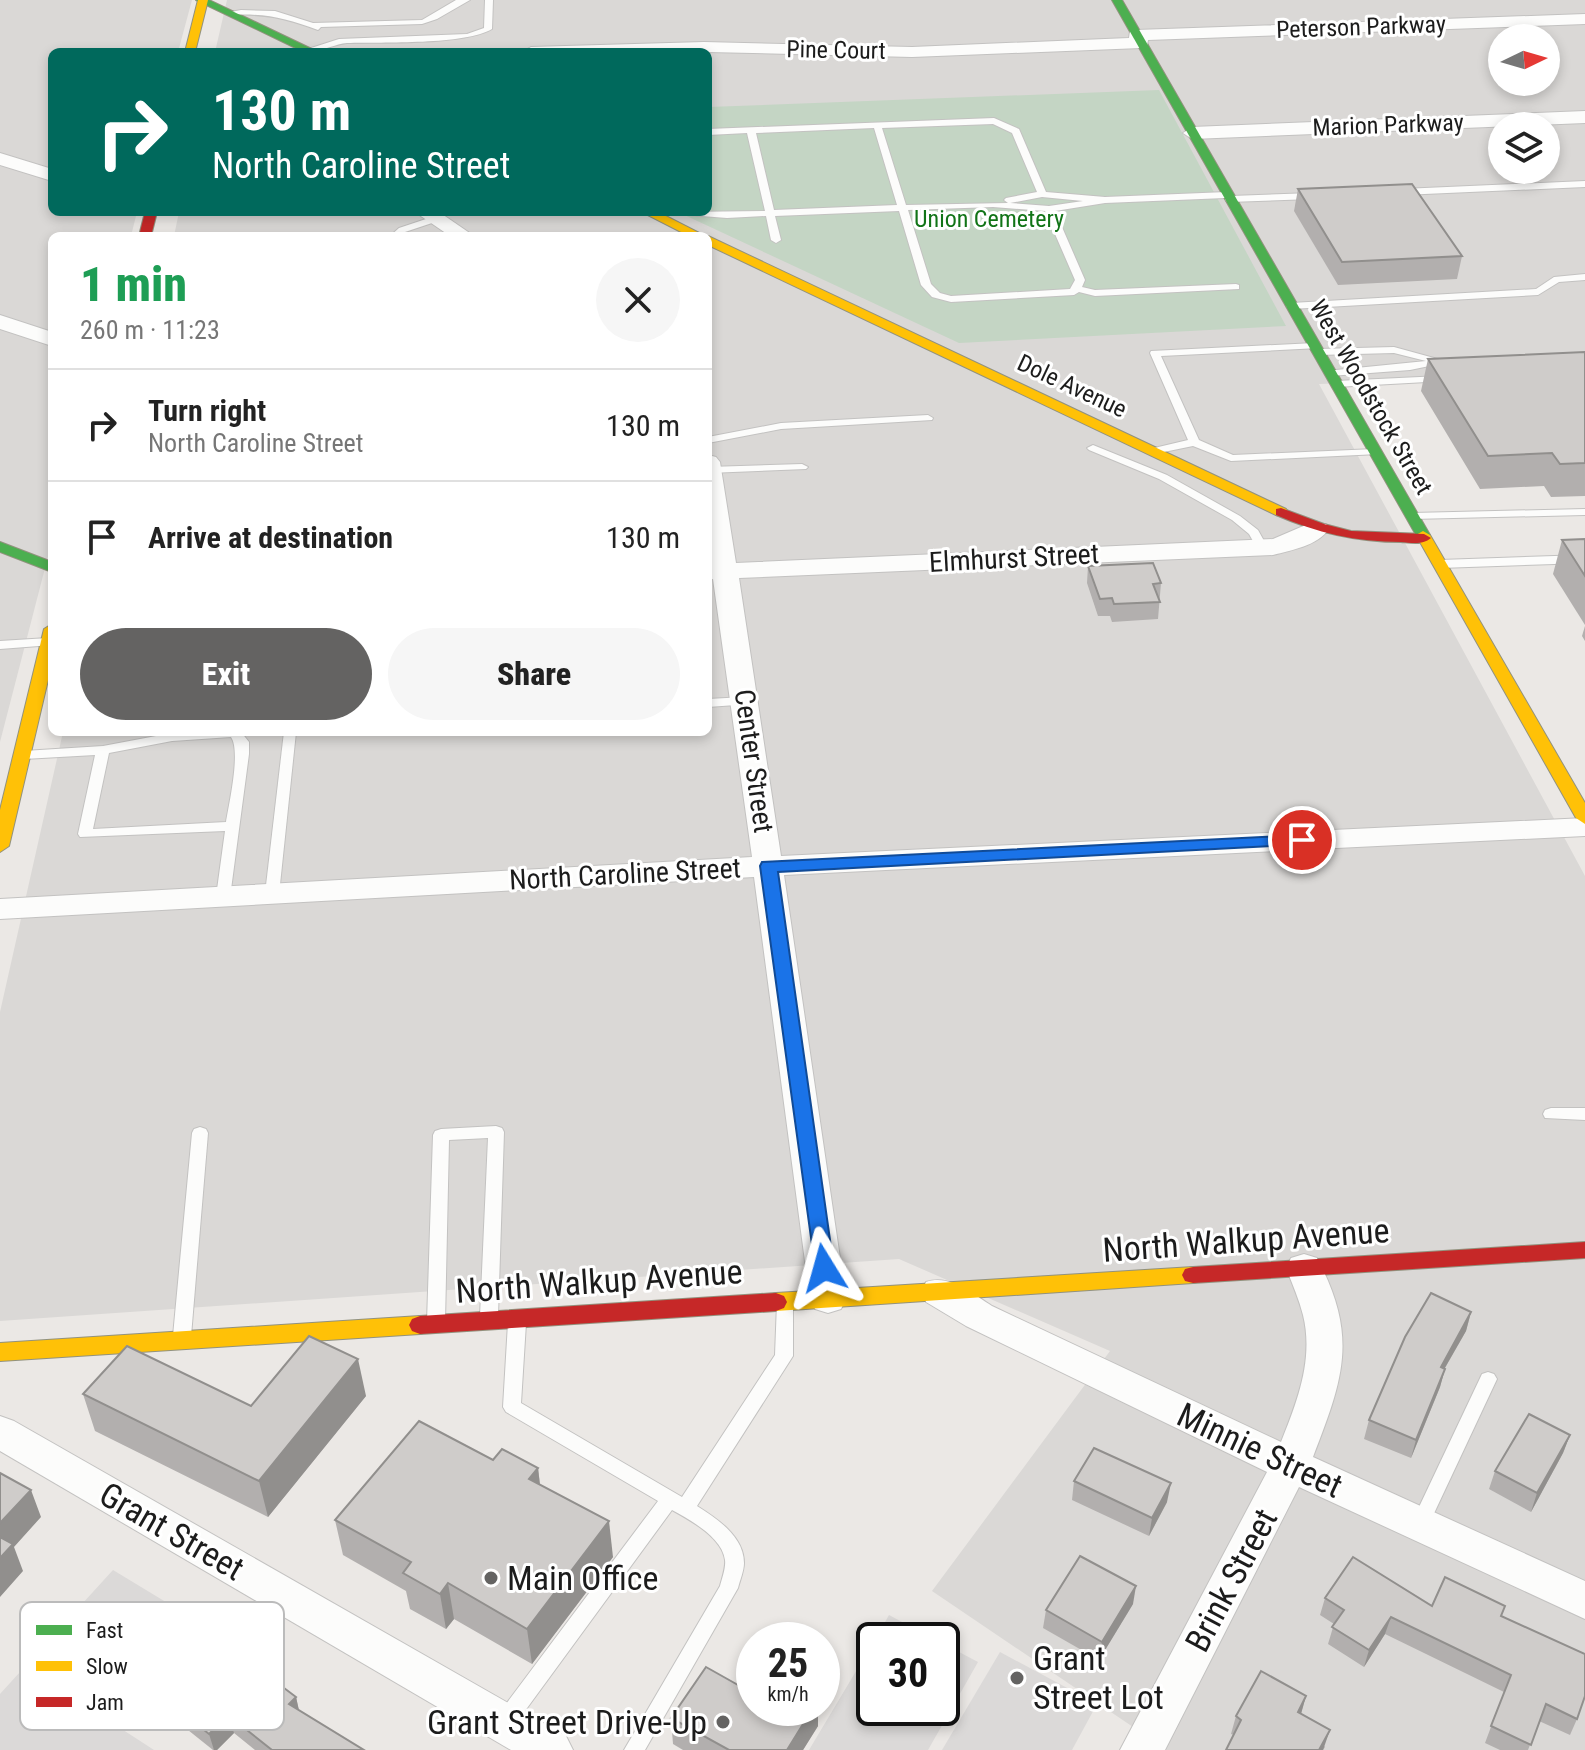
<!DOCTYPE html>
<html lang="en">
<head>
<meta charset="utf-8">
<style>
	:root { --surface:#fff; --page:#f6f6f6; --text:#222; --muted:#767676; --line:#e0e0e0; --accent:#646362 }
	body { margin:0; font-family:"Roboto Condensed",sans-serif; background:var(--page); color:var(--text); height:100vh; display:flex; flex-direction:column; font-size:30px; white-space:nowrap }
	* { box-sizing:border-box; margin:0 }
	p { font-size:26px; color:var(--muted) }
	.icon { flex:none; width:44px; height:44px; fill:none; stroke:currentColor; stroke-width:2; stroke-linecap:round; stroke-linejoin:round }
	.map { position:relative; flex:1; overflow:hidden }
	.details { position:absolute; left:48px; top:232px; width:664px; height:504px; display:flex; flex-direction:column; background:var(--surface); border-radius:12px; box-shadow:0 4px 12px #0003 }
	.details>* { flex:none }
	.top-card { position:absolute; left:48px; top:48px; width:664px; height:168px; border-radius:12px; box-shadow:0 4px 12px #0003; background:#00695c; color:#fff; overflow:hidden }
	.needle { width:52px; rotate:85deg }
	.buttons { position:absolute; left:1488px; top:24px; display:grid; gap:16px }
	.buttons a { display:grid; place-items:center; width:72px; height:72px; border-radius:50%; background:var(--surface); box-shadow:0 4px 12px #0003; font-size:40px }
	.speed { position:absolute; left:736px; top:1622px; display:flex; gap:16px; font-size:40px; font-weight:700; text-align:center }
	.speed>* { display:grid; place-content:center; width:104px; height:104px; border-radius:50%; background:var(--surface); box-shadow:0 4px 12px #0003; line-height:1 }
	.speed small { font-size:20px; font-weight:400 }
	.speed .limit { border:4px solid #111; border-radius:12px; background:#fff; color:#111 }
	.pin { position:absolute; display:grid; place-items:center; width:68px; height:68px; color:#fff; margin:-34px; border:4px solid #fff; border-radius:50%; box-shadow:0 2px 8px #0007 }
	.me { position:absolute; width:88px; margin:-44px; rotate:352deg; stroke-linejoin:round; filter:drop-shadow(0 0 6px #0008) }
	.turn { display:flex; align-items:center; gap:28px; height:168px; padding:0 32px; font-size:36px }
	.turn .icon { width:104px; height:104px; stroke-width:2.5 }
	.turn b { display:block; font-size:56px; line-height:68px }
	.round { display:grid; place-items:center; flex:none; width:84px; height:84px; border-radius:42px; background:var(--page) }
	.overview { display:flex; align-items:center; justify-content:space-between; height:136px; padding:0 32px }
	h1 { font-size:48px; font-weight:800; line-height:60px; color:#1e9e55 }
	.button { display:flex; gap:16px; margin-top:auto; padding:16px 32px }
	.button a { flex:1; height:92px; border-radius:48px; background:var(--accent); color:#fff; font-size:32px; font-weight:800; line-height:92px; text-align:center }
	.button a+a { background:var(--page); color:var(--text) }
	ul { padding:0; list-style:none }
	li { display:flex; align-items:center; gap:24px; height:112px; padding:0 32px; border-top:2px solid var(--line) }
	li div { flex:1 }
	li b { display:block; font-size:30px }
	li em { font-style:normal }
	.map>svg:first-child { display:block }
	.residential { fill:#dad8d6; fill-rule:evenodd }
	.cemetery { fill:#c4d5c4 }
	.parking { fill:#dbd9d8 }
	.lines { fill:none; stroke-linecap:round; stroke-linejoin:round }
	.lane-casing { stroke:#c3c2c1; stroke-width:2 }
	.street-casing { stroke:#c3c2c1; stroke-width:2 }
	.fast-casing { stroke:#92927e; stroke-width:2 }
	.slow-casing { stroke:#92927e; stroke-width:2 }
	.jam-casing { stroke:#92927e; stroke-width:2 }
	.lane { fill:#fcfcfb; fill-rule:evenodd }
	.street { fill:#fcfcfb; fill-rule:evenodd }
	.fast { fill:#4caf50; fill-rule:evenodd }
	.slow { fill:#ffc107; fill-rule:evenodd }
	.jam { fill:#c62828; fill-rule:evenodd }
	.wall { fill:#b2afae }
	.shaded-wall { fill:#918f8d }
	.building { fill:#cfccca; stroke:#918f8d; stroke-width:2 }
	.route { fill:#1a73e8; stroke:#114b97; stroke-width:2 }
	.poi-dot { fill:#646362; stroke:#fff; stroke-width:3 }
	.labels { text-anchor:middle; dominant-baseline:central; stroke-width:6; stroke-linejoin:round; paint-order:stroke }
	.far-street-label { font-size:24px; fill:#1c1c1c; stroke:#fff }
	.far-park-label { font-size:24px; fill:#117417; stroke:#fff }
	.street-label { font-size:28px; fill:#1c1c1c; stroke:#fff }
	.near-street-label { font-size:34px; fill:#1c1c1c; stroke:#fff }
	.near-poi-label { font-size:34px; fill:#1c1c1c; stroke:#fff; text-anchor:start }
	.key { fill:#fff; stroke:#bbb; stroke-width:2 }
	.key-label { font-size:22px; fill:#1c1c1c }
</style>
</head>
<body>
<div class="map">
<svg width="1585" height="1750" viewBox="0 0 1585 1750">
	<rect width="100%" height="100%" fill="#ebe8e5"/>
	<g class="residential">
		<polygon points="0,0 192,0 178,52 52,52 52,212 137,212 131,236 52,236 52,541 0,742"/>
		<path d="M 227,0 L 1585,0 L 1585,375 L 1319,384 L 1585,876 L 1585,1750 L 1167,1750 L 932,1591 L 1110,1351 L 899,1259 L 0,1321 L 0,1012 L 63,732 L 708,732 L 708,236 L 174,236 L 179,212 L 708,212 L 708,52 L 215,52 ZM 1502,38 L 1546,38 L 1546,82 L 1502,82 ZM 1502,126 L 1546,126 L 1546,170 L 1502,170 Z"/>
	</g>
	<polygon class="cemetery" points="1159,90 1286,326 959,343 678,212 708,212 708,107"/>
	<g class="parking">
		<polygon points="113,1570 184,1613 97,1713 154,1750 0,1750 0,1694"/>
		<polygon points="889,1615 936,1640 875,1640"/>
		<polygon points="874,1641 874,1708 942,1708 942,1643 978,1662 928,1750 809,1750"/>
		<polygon points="1000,1652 1097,1704 1072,1750 942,1750"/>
	</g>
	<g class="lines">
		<defs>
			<g id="lane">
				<path d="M 456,0 L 470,0 L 437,19 L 422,24 L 321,27 L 318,30 C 285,18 265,13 229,15 L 225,13 L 241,10 L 275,11 L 313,23 L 422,20 Z"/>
				<path d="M 485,0 L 493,0 L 492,29 C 465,45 383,42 347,43 C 334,44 317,54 305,50 L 339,39 L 467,34 L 484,28 Z"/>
				<path d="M 994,118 L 1019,129 L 1046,192 L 1105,197 L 1227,192 L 1230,193 L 1231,196 L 1313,193 L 1318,196 L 1313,199 L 1229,202 L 1226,201 L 1225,198 L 1105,203 L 1055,211 L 1085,280 L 1082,287 L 1095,290 L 1236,284 L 1239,285 L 1239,289 L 1095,296 L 1079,292 L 1074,295 L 951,302 L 932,297 L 921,285 L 899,211 L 775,216 L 781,240 L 776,243 L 771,240 L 766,216 L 727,218 L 689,215 L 684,212 L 765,211 L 747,133 L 708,135 L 708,129 ZM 993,124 L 1012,133 L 1037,192 L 1006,198 L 1004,200 L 1008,203 L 906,205 L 882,128 ZM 874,128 L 897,205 L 774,210 L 756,133 ZM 1042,197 L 1083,201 L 1049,206 L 1010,203 ZM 993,207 L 1045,211 L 1075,280 L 1070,289 L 951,296 L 940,293 L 931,284 L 908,210 Z"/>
				<polygon points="1585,181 1585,187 1402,195 1397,192 1402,189"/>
				<polygon points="435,216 440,219 438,221 405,232 401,236 390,236 399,228"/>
				<polygon points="1585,274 1585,280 1559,282 1538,295 1291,309 1286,306 1291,303 1536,289 1554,277"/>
				<polygon points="1315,343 1320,346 1319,348 1161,356 1199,440 1233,455 1375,449 1381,452 1379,454 1231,461 1193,446 1154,454 1148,451 1150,449 1188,440 1150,353 1151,351"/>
				<polygon points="1394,347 1445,361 1444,363 1410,370 1330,376 1325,373 1326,371 1426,361 1394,353 1318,355 1313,352 1318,349"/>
				<polygon points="1441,376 1445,377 1445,381 1336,387 1331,384 1336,381"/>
				<polygon points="928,415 933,418 932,420 781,429 708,443 708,437 781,423"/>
				<polygon points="1093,445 1167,475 1240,516 1258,530 1268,548 1262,552 1258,550 1249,534 1232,520 1159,479 1089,450 1087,448"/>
				<polygon points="802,464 808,467 806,469 708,473 709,467"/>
				<polygon points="1585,509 1585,515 1412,519 1406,516 1412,513"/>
				<polygon points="1585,555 1585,563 1440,568 1434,564 1440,560"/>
				<polygon points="48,638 52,639 52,645 0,649 0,641"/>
				<polygon points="745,697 751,701 750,704 708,707 708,699"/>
				<path d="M 241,732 L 249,742 L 249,754 L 230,897 L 223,902 L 216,897 L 225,831 L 80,837 L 78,834 L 95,755 L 24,759 L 17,755 L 24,751 L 103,746 L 172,733 ZM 231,737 C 241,751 229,804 226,822 L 93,829 L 109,753 L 172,741 Z"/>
				<polygon points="284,732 296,732 279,894 272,899 265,894"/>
				<polygon points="1551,1108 1585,1108 1585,1120 1545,1118 1543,1114 1545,1110"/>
				<polygon points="496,1126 502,1128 504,1132 498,1316 495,1321 489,1323 483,1321 480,1316 488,1138 449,1140 445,1322 442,1327 436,1329 430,1327 427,1322 433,1135 435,1131 441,1129"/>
				<polygon points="200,1127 206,1129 208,1133 191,1336 188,1341 182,1343 176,1341 173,1336 192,1133 194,1129"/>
				<path d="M 785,1296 L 791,1298 L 793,1303 L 793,1356 L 697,1506 C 716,1518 744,1536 744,1563 C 744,1571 740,1580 738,1588 L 645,1750 L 624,1750 L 720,1586 C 722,1578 726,1568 725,1560 C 722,1537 690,1520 672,1510 L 511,1730 L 504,1732 L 497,1730 L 494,1723 L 497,1716 L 658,1501 L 506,1412 L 503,1407 L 508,1323 L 511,1318 L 517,1316 L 523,1318 L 526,1323 L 521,1403 L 682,1497 L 775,1355 L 777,1303 L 779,1298 Z"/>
				<polygon points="1488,1372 1494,1374 1497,1379 1429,1524 1427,1530 1420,1532 1413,1530 1411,1524 1482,1374"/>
			</g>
			<g id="street">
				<polygon points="1585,14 1585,24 1148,40 1147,47 1141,48 912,57 708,52 522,52 531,47 704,42 912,47 1129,38 1130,31 1136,30"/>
				<polygon points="1585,111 1585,123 1192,139 1183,133 1192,127"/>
				<polygon points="0,153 52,169 52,181 0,165"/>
				<polygon points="415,212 439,212 474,236 450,236"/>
				<polygon points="0,315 52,332 52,346 0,329"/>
				<path d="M 708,455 L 716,457 L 720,462 L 736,563 L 1273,539 L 1308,524 L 1326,524 L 1329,529 C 1317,546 1292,550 1273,555 L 739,578 L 781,856 L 1585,818 L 1585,836 L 784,875 L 846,1299 L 841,1309 L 828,1313 L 815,1309 L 810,1299 L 754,877 L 0,919 L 0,899 L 752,857 L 713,579 L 708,580 L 708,564 L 711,564 L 708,543 Z"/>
				<path d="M 1304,1254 L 1317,1258 C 1359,1337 1343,1379 1313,1457 L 1585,1581 L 1585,1619 L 1299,1487 L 1165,1750 L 1120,1750 L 1267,1472 L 966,1326 L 926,1302 L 921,1292 L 926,1282 C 950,1274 971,1293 992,1306 L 1281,1442 C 1297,1402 1314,1359 1303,1315 C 1299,1299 1292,1283 1286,1268 L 1291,1258 Z"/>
				<polygon points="0,1416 14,1421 566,1736 573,1750 511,1750 0,1451"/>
			</g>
			<g id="fast">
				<polygon points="196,0 209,0 318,52 304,52"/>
				<polygon points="1112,0 1122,0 1430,535 1428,538 1418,538 1416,535"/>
				<polygon points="0,542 52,562 52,572 0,552"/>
			</g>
			<g id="slow">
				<polygon points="198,0 208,0 195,52 185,52"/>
				<polygon points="642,212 658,212 705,236 689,236"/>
				<polygon points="708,236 1286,509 1288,512 1281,516 1276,515 708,245"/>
				<polygon points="1423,531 1430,535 1585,803 1585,824 1576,818 1416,535"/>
				<polygon points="52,624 52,663 9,846 0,852 0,810 44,629"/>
				<polygon points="1193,1267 1201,1269 1204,1275 1201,1281 1193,1283 776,1311 768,1308 765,1302 768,1296 776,1293"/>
				<polygon points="420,1316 428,1319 431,1325 428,1331 420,1334 0,1361 0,1343"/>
			</g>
			<g id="jam">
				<polygon points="145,212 157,212 151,236 139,236"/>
				<path d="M 1281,508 L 1324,524 L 1351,531 L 1424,534 L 1431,538 C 1423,545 1412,543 1401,542 C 1356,542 1317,533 1276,515 L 1276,509 Z"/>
				<polygon points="1585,1242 1585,1258 1193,1283 1185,1281 1182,1275 1185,1269 1193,1267"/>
				<polygon points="776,1293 784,1296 787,1302 784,1308 776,1311 420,1334 412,1331 409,1325 412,1319 420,1316"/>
			</g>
		</defs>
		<use href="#lane" class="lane-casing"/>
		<use href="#street" class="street-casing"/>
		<use href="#fast" class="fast-casing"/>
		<use href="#slow" class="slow-casing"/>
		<use href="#jam" class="jam-casing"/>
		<use href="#lane" class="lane"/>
		<use href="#street" class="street"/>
		<use href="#fast" class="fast"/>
		<use href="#slow" class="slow"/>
		<use href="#jam" class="jam"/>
	</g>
	<g class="wall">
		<polygon points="1298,189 1462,256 1457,279 1338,285 1294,211"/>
		<polygon points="1585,352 1585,496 1551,497 1544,486 1480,489 1421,391 1428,359"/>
		<polygon points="1585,539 1585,625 1553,574 1562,540"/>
		<polygon points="1088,566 1161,583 1158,619 1112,622 1110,616 1098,616 1087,583"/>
		<polygon points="1585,626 1585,641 1582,636"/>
		<polygon points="1471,1312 1466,1331 1445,1368 1440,1387 1411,1458 1364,1439 1369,1420"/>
		<polygon points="83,1394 251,1406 366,1396 268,1517 95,1431"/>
		<polygon points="1570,1435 1563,1453 1531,1512 1489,1489 1495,1471"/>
		<polygon points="493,1460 538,1468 540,1484 613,1557 532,1664 454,1619 446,1629 410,1609 406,1591 343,1555 335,1520"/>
		<polygon points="1074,1481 1167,1502 1149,1536 1072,1500"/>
		<polygon points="1325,1598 1432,1606 1501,1616 1577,1719 1570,1735 1539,1721 1528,1750 1500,1750 1485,1743 1504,1692 1385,1634 1364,1667 1328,1644 1334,1624 1320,1615"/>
		<polygon points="1133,1604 1099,1660 1043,1628 1046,1610"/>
		<polygon points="224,1670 296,1697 299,1711 364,1750 255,1750 234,1733 217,1750 213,1750 163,1710 150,1722 118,1696 111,1678"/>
		<polygon points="1306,1696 1301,1713 1325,1747 1323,1750 1226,1750 1234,1735 1231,1734 1236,1716"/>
		<polygon points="754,1708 818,1708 818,1726 803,1750 683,1750 673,1744 671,1718"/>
	</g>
	<g class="shaded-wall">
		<polygon points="1471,1312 1466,1331 1435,1385 1441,1367"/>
		<polygon points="358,1359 366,1396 268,1517 259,1481"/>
		<polygon points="1445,1369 1440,1387 1411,1458 1416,1440"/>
		<polygon points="1570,1435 1563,1453 1531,1512 1537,1493"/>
		<polygon points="538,1468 542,1504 529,1479"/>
		<polygon points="1171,1483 1167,1502 1149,1536 1152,1518"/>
		<polygon points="31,1490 41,1517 14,1547 23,1571 0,1597 0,1523"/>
		<polygon points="609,1521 613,1557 532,1664 527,1629"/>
		<polygon points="448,1583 454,1619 446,1629 440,1594"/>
		<polygon points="1136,1586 1133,1604 1099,1660 1102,1642"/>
		<polygon points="1391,1617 1385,1634 1364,1667 1369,1650"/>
		<polygon points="157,1692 163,1710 150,1722 144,1705"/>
		<polygon points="1306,1696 1301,1714 1298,1712"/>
		<polygon points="296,1697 300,1715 289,1704"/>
		<polygon points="813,1708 818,1708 818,1726 803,1750 787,1750"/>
		<polygon points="228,1715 234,1733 217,1750 214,1750 209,1734"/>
		<polygon points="1330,1730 1323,1750 1319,1750"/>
	</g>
	<g class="building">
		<polygon points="1412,184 1462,256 1342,262 1298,189"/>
		<polygon points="1585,352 1585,463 1560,464 1552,453 1488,456 1428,359"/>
		<polygon points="1585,539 1585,576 1562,540"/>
		<polygon points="1153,563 1161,583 1153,584 1160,602 1114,604 1112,598 1100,599 1088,566"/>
		<polygon points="1431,1293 1471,1312 1441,1367 1445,1369 1416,1440 1369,1420 1405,1337"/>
		<polygon points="309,1336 358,1359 259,1481 83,1394 127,1346 251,1406"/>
		<polygon points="1529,1414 1570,1435 1537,1493 1495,1471"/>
		<polygon points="419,1421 493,1460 502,1449 538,1468 529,1479 609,1521 527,1629 448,1583 440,1594 403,1573 411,1562 335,1520"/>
		<polygon points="1094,1448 1171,1483 1152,1518 1074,1481"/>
		<polygon points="0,1473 31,1490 0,1523"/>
		<polygon points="0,1537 13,1544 0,1558"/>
		<polygon points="1080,1556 1136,1586 1102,1642 1046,1610"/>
		<polygon points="1353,1557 1432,1606 1445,1577 1505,1606 1501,1616 1585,1654 1585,1696 1577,1719 1546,1704 1531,1745 1491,1726 1511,1675 1391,1617 1369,1650 1332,1627 1344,1610 1325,1598"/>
		<polygon points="166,1625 224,1670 239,1654 296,1697 289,1704 364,1750 272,1750 228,1715 209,1734 157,1692 144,1705 111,1678"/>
		<polygon points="706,1667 754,1694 754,1708 813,1708 787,1750 729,1750 671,1718"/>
		<polygon points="1261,1671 1306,1696 1298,1712 1330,1730 1319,1750 1226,1750 1241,1720 1236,1716"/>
	</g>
	<polygon class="route" points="1302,835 1311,840 1309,844 778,872 834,1268 831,1274 824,1277 816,1274 760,866 762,862"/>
	<g class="poi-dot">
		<circle cx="491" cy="1578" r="8"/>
		<circle cx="1017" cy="1678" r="8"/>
		<circle cx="723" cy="1722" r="8"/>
	</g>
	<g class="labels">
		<g class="far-street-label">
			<text transform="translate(1361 27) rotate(-2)">Peterson Parkway</text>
			<text transform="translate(836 50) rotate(1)">Pine Court</text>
			<text transform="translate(1388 125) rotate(-2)">Marion Parkway</text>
			<text transform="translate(1072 386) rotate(25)">Dole Avenue</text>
			<text transform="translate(1371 397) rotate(60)">West Woodstock Street</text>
		</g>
		<g class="far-park-label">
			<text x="989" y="219">Union Cemetery</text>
		</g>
		<g class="street-label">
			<text transform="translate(1014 558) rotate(-3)">Elmhurst Street</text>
			<text transform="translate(754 761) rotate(82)">Center Street</text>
			<text transform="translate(625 874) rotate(-3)">North Caroline Street</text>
		</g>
		<g class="near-street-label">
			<text transform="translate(1246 1240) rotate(-4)">North Walkup Avenue</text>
			<text transform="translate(599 1281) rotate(-4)">North Walkup Avenue</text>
			<text transform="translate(1260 1450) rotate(25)">Minnie Street</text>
			<text transform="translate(172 1531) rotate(30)">Grant Street</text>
			<text transform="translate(1231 1580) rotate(-62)">Brink Street</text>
		</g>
		<g class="near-poi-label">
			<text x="507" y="1578">Main Office</text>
			<text x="1033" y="1658">Grant<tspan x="1033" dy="39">Street Lot</tspan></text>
			<text x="707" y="1722" text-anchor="end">Grant Street Drive-Up</text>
		</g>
	</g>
	<rect x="20" y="1602" width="264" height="128" rx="12" class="key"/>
	<rect x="36" y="1625" width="36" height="10" fill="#4caf50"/>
	<rect x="36" y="1661" width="36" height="10" fill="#ffc107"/>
	<rect x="36" y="1697" width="36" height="10" fill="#c62828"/>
	<g class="key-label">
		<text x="86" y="1638">Fast</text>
		<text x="86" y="1674">Slow</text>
		<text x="86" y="1710">Jam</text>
	</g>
</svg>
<div class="buttons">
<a><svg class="needle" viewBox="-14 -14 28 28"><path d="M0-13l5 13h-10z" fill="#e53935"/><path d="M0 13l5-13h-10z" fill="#767676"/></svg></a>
<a><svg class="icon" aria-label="layers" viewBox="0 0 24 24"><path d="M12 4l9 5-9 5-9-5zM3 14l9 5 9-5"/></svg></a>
</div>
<div class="speed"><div>25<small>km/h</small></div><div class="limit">30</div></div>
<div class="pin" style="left:1302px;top:840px;background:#d93025"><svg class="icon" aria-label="arrive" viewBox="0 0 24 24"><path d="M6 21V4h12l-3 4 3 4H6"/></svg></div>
<svg class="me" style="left:824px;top:1268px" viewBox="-20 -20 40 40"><path d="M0-17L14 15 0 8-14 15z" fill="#1a73e8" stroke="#fff" stroke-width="4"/></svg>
<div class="top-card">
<div class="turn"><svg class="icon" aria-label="right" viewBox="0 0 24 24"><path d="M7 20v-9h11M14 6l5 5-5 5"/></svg><div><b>130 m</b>North Caroline Street</div></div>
</div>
<section class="details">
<div class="overview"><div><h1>1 min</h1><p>260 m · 11:23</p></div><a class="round"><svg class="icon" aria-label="close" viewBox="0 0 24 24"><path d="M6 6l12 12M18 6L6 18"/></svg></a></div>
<ul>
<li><svg class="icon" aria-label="right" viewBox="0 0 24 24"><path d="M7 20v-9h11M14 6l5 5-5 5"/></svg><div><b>Turn right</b><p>North Caroline Street</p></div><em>130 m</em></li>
<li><svg class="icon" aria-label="arrive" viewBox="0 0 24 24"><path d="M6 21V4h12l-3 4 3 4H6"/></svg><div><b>Arrive at destination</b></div><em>130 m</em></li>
</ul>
<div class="button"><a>Exit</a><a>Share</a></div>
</section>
</div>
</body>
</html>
